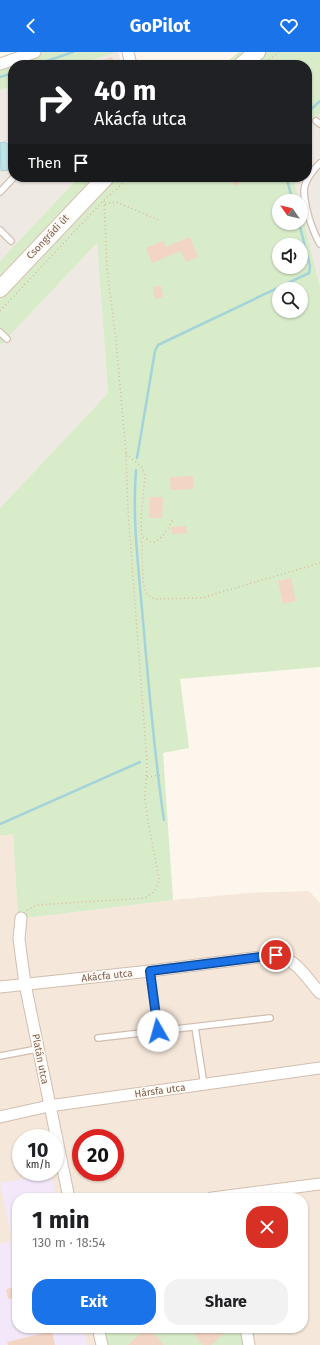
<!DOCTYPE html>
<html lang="en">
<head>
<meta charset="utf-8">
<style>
	:root { --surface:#fff; --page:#f2f2f2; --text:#202124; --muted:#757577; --accent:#1a73e8 }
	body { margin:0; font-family:"Fira Sans",sans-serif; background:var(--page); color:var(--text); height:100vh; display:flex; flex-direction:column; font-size:15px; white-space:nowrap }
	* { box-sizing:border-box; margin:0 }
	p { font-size:13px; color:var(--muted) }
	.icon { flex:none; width:22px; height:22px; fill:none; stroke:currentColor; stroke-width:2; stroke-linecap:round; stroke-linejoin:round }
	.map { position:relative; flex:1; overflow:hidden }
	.drawer { position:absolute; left:12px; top:1141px; width:296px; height:140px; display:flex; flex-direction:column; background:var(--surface); border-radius:16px; box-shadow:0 1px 3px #0004 }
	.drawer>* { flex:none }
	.hud { position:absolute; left:8px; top:8px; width:304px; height:122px; border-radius:16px; box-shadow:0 1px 3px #0004; background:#202124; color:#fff; overflow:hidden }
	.needle { width:26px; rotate:304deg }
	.fabs { position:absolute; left:272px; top:142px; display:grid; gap:8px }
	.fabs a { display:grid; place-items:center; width:36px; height:36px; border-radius:50%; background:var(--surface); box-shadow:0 1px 3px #0004; font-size:20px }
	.speed { position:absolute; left:12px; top:1077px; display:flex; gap:8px; font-size:20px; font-weight:700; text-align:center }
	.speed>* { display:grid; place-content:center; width:52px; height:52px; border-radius:50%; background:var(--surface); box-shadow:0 1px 3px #0004; line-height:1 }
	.speed small { font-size:10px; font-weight:400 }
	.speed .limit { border:6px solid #d22; background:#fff; color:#111 }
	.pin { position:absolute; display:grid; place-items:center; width:34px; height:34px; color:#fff; margin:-17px; border:2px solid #fff; border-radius:50%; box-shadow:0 1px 4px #0007 }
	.me { position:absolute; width:44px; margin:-22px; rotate:353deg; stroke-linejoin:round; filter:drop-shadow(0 0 3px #0008) }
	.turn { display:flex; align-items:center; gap:14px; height:84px; padding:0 20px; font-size:18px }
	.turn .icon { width:52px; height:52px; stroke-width:2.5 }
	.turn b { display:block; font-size:28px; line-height:34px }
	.then { display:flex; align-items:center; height:38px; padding:0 20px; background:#0003; gap:8px; font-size:15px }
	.round { display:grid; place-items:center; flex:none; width:42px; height:42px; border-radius:16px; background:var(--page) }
	.overview { display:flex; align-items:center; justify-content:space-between; height:68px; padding:0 20px }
	h1 { font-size:24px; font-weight:700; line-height:30px }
	.primary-button { display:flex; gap:8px; margin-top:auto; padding:8px 20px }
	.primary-button a { flex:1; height:46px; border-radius:16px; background:var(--accent); color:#fff; font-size:16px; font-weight:700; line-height:46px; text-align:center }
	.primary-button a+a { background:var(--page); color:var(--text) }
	header { display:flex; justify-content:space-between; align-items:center; height:52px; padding:0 20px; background:var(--accent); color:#fff; font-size:18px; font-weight:700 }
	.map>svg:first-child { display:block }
	.residential { fill:#f5e8da; fill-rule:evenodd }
	.industrial { fill:#efe9e4 }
	.education { fill:#f3e8fa }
	.green { fill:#d8ecc9; fill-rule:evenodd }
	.water { fill:#bfe3e8; stroke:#a5d3da }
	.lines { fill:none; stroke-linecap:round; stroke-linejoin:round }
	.stream { stroke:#a5d3da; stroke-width:2.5 }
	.building { fill:#f3d5c3 }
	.lane-casing { stroke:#d1beb0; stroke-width:8 }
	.street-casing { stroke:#d1beb0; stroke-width:13 }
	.secondary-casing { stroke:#d6c0b0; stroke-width:18 }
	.path { stroke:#d9b8a5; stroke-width:1.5; stroke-dasharray:1 3; stroke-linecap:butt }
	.lane { stroke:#fff; stroke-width:5.5 }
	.street { stroke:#fff; stroke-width:11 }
	.secondary { stroke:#fff; stroke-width:16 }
	.route-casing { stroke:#114b97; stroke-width:10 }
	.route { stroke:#1a73e8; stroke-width:7 }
	.labels { text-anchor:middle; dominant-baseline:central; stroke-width:3.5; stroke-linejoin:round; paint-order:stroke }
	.street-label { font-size:10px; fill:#7a5c4d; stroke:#fffaf3 }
</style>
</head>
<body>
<header><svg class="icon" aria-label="back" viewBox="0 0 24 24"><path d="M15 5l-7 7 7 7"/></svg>GoPilot<svg class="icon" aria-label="heart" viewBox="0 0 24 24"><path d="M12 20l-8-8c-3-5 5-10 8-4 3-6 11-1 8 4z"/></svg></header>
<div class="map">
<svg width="320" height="1293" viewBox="0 0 320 1293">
	<rect width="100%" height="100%" fill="#fdf6ec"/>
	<path class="residential" d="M 13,782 L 18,867 L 173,848 L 248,841 L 309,839 L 320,851 L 320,1293 L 0,1293 L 0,784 ZM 21,1086 L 55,1086 L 55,1120 L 21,1120 ZM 81,1086 L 115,1086 L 115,1120 L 81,1120 ZM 17,1146 L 303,1146 L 303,1276 L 17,1276 Z"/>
	<g class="industrial">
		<polygon points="117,0 119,0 121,13 78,13"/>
		<polygon points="13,34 13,125 79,125 0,209 0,38"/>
		<polygon points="320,61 320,235 301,157 301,149 299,149 293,125 307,125 307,73"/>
		<polygon points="97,191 108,341 0,456 0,294"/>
	</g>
	<polygon class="education" points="51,1122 56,1146 17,1146 17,1276 83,1276 87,1293 0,1293 0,1192 12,1189 0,1131"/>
	<g class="green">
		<polygon points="24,0 117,0 77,13 13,13 13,34 0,38 0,8"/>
		<polygon points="239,0 320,0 320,61 307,73 307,13 223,13"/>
		<path d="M 79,125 L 293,125 L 299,149 L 279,149 L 279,171 L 301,171 L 301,157 L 320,235 L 320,615 L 180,627 L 189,696 L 163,701 L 173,848 L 18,867 L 13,782 L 0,784 L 0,456 L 108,341 L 97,191 L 0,294 L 0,209 ZM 279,193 L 301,193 L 301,215 L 279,215 ZM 279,237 L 301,237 L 301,259 L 279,259 Z"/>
		<polygon points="98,1276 246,1276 249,1293 102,1293"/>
	</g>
	<polygon class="water" points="4,90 13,95 13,115 8,118 1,119 0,91"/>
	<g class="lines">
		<g class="stream">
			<polyline points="35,13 73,0"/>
			<polyline points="0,25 13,21"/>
			<polyline points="307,61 320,49"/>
			<polyline points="286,125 293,149"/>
			<polyline points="137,406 155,299 158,293 309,221 310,214 299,171"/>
			<path d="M 136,418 C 132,469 139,519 143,569 C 149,636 154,702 164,768"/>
			<polyline points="0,772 140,710"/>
		</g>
	</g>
	<g class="building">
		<polygon points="112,5 115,13 92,13 92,12"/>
		<polygon points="228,125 246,125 235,134"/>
		<polygon points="190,185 198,205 186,210 181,199 152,211 146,196 163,189 166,195"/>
		<polygon points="161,234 163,245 155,247 153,235"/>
		<polygon points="193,424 194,437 171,438 170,425"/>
		<polygon points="150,445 163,445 162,466 149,466"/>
		<polygon points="186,474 187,481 172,482 171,475"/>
		<polygon points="291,526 296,549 283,552 278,529"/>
		<polygon points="17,1235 17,1245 8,1247 6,1237"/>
		<polygon points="146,1276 149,1276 164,1293 128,1293"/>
		<polygon points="199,1276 230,1276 211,1293 203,1293 193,1281"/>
		<polygon points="52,1279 55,1293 8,1293 7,1290"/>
	</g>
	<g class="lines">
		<defs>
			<g id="lane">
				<polyline points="316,69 320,72"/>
				<path d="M 320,111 C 300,131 302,140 309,166 C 312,175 315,184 320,192"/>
				<polyline points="0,140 14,125"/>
				<polyline points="0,178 11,189"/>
				<polyline points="0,280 7,287"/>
				<polyline points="150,919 157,979"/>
				<polyline points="195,975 204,1033"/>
				<polyline points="98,986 270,966"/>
				<polyline points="0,1004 37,997"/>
			</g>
			<g id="street">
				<polyline points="128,0 131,13"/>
				<polyline points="0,12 35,0"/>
				<polyline points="21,866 19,887 25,932 69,1146"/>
				<path d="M 0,935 L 150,919 L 276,903 C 296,907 307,926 320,941"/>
				<polyline points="0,1065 49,1054 320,1016"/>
				<polyline points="212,1146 320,1132"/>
				<polyline points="98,1276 102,1293"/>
				<polyline points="246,1276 249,1293"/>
			</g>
			<g id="secondary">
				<polyline points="242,13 257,0"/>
				<polyline points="0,237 106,125"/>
			</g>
		</defs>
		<use href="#lane" class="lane-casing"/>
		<use href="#street" class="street-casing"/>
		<use href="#secondary" class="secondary-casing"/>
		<g class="path">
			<polyline points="263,13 279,0"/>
			<polyline points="105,152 116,150 159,168"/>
			<polyline points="0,259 104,148 130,125"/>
			<polyline points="126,402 142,415 145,423 141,467 143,530 146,541 154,547 201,546 320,511"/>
			<path d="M 143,485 C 145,486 149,489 151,490 C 160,492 169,474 173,468"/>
			<polyline points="147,725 160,723"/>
			<path d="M 27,858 L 37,853 L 144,846 C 153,842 157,837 159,827 L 147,764 L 145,747 L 147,711 L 128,458 L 126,402 L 116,288 L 107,217 L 104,146"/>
		</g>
		<use href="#lane" class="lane"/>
		<use href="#street" class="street"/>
		<use href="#secondary" class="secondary"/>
	</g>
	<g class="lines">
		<defs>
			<polyline id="route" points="158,979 150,919 276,903"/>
		</defs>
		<use href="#route" class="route-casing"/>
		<use href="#route" class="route"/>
	</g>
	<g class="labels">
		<g class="street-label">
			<text transform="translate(48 185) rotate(-47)">Csongrádi út</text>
			<text transform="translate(107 924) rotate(-6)">Akácfa utca</text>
			<text transform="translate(40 1007) rotate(79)">Platán utca</text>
			<text transform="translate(160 1039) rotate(-8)">Hársfa utca</text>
		</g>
	</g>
</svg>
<div class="fabs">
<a><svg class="needle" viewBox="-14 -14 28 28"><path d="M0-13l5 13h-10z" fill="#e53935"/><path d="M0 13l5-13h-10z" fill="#757577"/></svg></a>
<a><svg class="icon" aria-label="sound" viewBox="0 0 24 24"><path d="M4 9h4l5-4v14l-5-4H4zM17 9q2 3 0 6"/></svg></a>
<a><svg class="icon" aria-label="search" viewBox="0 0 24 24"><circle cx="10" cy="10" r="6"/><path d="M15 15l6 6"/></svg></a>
</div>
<div class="speed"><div>10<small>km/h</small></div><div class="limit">20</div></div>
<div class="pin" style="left:276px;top:903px;background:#d93025"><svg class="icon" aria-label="arrive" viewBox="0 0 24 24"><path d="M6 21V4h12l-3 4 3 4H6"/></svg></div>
<svg class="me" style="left:158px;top:979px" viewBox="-20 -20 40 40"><circle r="19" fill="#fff"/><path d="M0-13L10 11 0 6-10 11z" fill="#1a73e8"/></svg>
<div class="hud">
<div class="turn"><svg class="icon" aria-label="right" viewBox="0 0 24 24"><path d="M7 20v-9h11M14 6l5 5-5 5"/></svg><div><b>40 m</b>Akácfa utca</div></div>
<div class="then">Then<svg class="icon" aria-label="arrive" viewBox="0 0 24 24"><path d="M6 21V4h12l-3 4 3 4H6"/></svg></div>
</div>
<section class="drawer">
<div class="overview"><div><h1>1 min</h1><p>130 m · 18:54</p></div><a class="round" style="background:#d93025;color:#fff"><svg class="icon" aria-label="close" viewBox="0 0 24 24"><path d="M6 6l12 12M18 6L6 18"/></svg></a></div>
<div class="primary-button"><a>Exit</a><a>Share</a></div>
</section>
</div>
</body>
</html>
